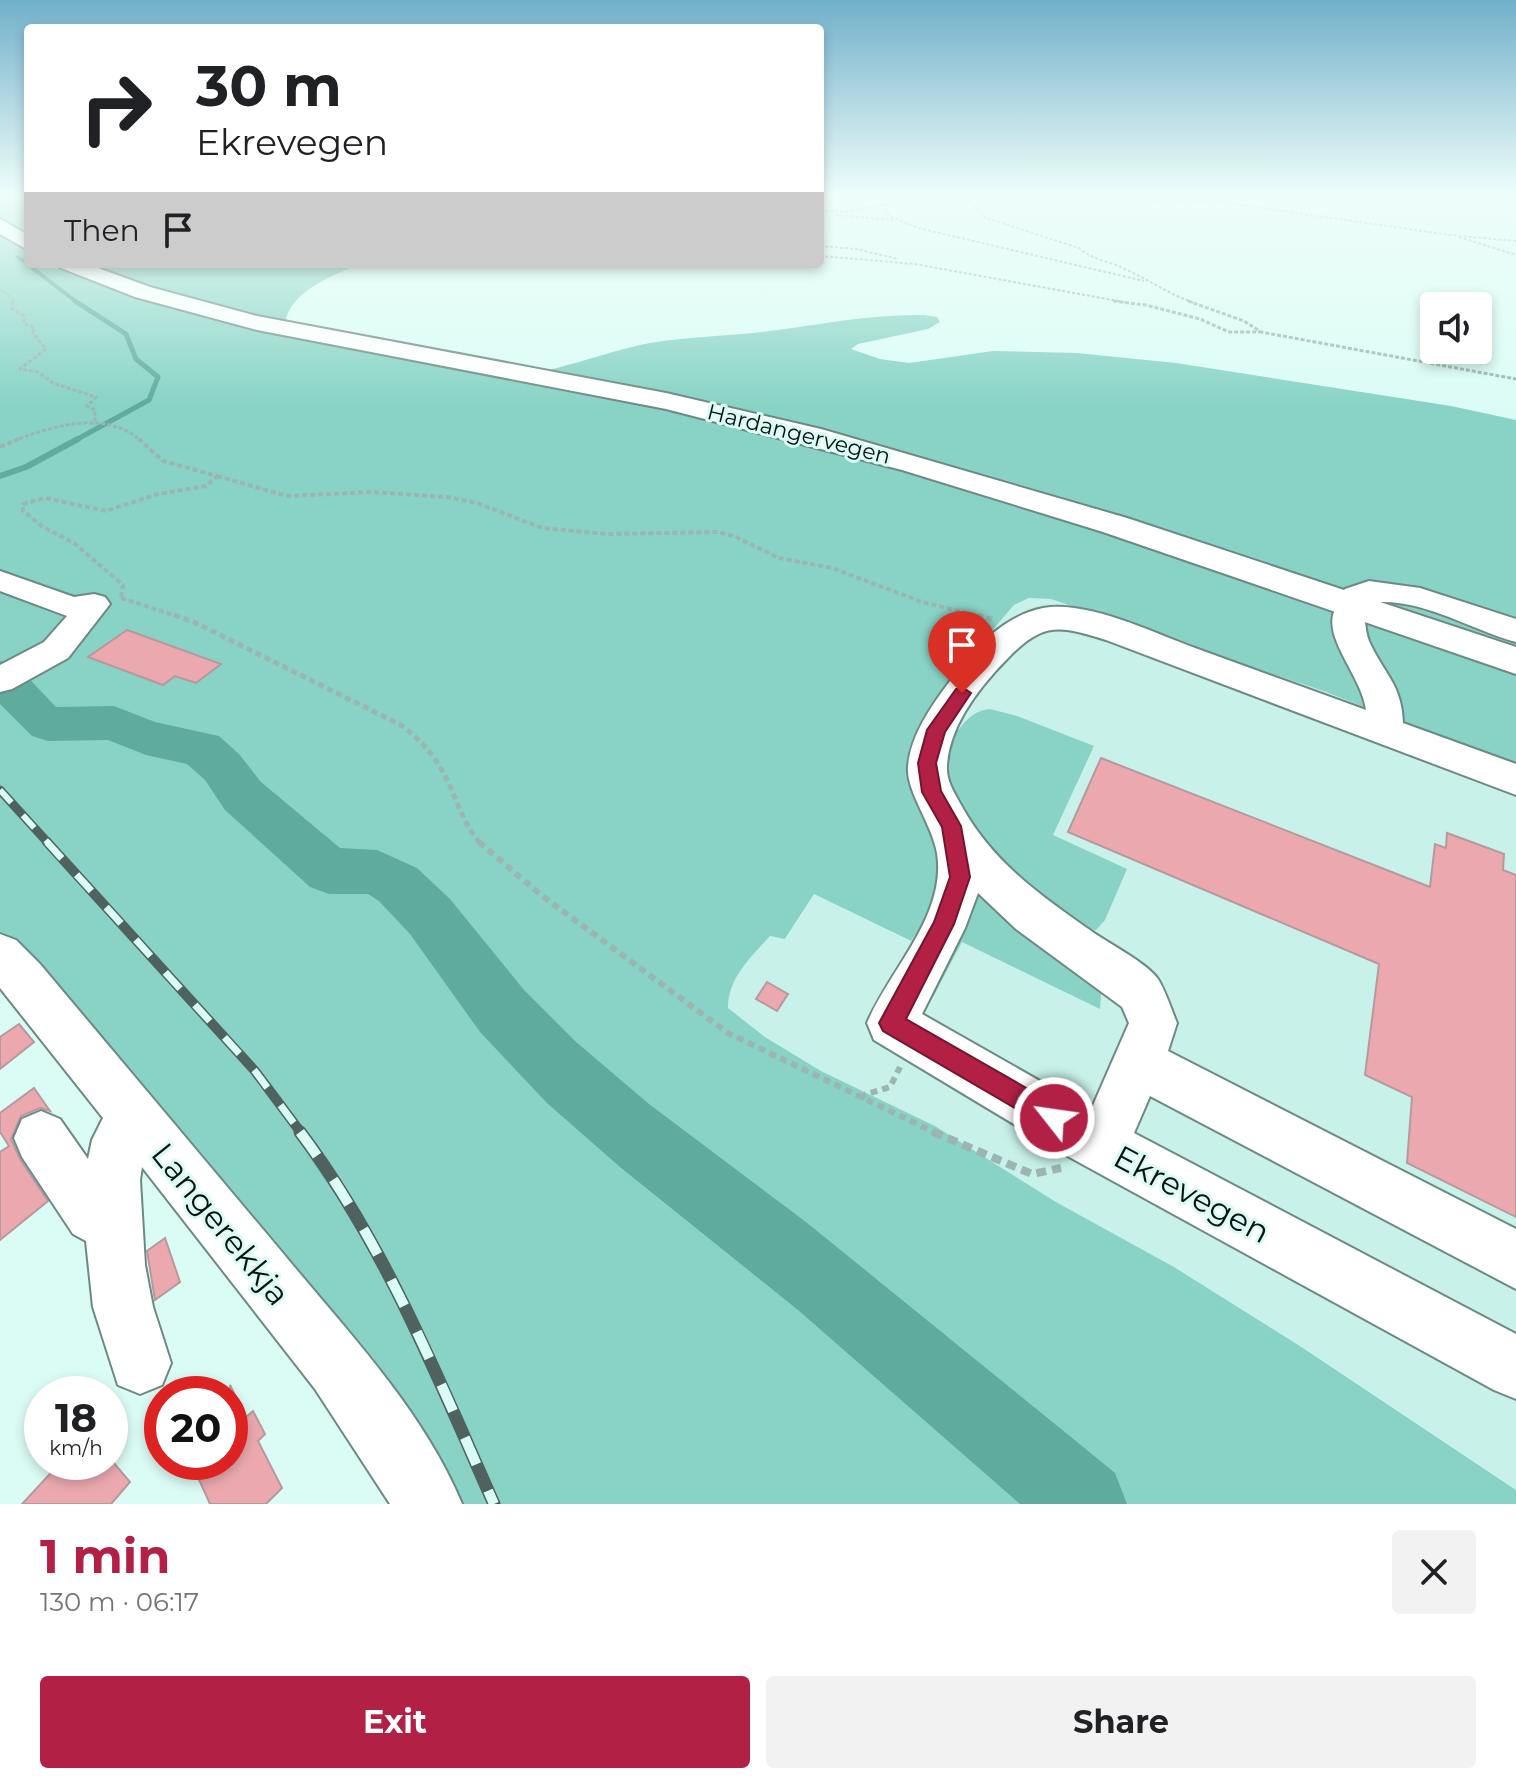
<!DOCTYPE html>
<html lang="en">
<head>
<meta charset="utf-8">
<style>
	:root { --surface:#fff; --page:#f2f2f2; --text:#202124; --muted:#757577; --accent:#b22046 }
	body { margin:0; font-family:Montserrat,sans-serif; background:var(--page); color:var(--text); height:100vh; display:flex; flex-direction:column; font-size:30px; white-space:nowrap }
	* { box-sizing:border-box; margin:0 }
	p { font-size:26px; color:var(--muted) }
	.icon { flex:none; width:44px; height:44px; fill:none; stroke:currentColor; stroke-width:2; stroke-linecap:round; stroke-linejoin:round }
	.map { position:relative; height:1504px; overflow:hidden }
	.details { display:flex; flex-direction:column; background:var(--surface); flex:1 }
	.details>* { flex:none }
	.top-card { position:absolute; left:24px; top:24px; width:800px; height:244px; border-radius:8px; box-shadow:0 4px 12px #0003; background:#fff; color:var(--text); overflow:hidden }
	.controls { position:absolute; left:1420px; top:292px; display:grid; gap:16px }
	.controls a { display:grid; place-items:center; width:72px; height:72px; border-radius:8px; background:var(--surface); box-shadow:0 4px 12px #0003; font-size:40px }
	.speed { position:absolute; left:24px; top:1376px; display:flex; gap:16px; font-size:40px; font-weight:700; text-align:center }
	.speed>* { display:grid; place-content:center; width:104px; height:104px; border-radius:50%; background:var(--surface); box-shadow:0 4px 12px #0003; line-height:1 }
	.speed small { font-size:20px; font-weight:400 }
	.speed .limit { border:12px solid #d22; background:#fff; color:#111 }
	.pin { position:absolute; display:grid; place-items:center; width:68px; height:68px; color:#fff; margin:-82px -34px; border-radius:50% 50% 50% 0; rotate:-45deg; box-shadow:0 0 8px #0007 }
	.pin .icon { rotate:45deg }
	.me { position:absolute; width:88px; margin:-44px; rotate:300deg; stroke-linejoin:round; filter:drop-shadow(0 0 6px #0008) }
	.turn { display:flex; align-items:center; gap:28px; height:168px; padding:0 40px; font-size:36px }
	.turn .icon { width:104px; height:104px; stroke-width:2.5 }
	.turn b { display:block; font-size:56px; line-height:68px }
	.then { display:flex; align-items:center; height:76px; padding:0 40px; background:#0003; gap:16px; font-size:30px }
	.round { display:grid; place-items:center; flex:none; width:84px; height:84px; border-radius:8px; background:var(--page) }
	.head { display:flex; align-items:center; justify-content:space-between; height:136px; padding:0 40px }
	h1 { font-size:48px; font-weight:700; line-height:60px; color:var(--accent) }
	.primary-button { display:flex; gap:16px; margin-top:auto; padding:16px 40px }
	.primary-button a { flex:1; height:92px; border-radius:8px; background:var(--accent); color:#fff; font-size:32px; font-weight:700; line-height:92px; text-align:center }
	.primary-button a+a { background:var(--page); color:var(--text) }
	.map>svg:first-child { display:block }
	.built { fill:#c8f1e9 }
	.green { fill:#88d3c5 }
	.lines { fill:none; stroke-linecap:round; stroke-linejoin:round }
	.stream-far2 { stroke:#5fab9d; stroke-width:4 }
	.stream-far1 { stroke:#5fab9d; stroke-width:5 }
	.stream { stroke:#5fab9d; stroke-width:6 }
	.river { fill:#5fab9d; fill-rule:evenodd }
	.building { fill:#eba9af; stroke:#b6999c; stroke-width:2 }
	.minor-casing { stroke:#6c8a83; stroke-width:4 }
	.major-casing { stroke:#6c8a83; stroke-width:4 }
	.path-far5 { stroke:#9bb5b0; stroke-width:2; stroke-dasharray:3 2; stroke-linecap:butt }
	.path-far4 { stroke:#9bb5b0; stroke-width:3; stroke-dasharray:4 2; stroke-linecap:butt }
	.path-far3 { stroke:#9bb5b0; stroke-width:4; stroke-dasharray:5 3; stroke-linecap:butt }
	.path-far2 { stroke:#9bb5b0; stroke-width:5; stroke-dasharray:6 4; stroke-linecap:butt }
	.path-far1 { stroke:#9bb5b0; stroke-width:6; stroke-dasharray:7 5; stroke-linecap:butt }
	.path { stroke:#9bb5b0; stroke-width:8; stroke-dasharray:10 6; stroke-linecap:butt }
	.minor { fill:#fff; fill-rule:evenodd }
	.major { fill:#fff; fill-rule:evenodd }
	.rail-far2-casing { stroke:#4f625e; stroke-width:9 }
	.rail-far1-casing { stroke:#4f625e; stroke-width:10 }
	.rail-casing { stroke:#4f625e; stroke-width:13 }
	.rail-far2 { stroke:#dbfcf5; stroke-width:6; stroke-dasharray:17; stroke-linecap:butt }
	.rail-far1 { stroke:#dbfcf5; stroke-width:7; stroke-dasharray:22; stroke-linecap:butt }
	.rail { stroke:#dbfcf5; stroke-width:10; stroke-dasharray:29; stroke-linecap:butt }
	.route { fill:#b22046; stroke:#74152e; stroke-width:2 }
	.labels { text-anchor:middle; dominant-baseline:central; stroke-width:6; stroke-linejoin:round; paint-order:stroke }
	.far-street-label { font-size:22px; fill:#091412; stroke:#dbfcf5 }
	.near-street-label { font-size:32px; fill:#091412; stroke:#dbfcf5 }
</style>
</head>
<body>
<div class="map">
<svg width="1516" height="1504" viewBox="0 0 1516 1504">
	<rect width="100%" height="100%" fill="#dbfcf5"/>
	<polygon class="built" points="1029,598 1051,599 1326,692 1516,767 1516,1490 1303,1348 1174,1267 1056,1202 935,1126 821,1071 765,1037 728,1008 728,994 742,966 770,935 786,939 814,894 910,941 931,911 941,864 918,743 954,675 1014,605"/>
	<g class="green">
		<path d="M 0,194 L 28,194 L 28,264 L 359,264 C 333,276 289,291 285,324 L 317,342 L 477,374 C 537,383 592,354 650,343 C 693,336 736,336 778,330 C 827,323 874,314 924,315 L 937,317 L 940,322 L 928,329 L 858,344 L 851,349 L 880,359 L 909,363 L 993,351 L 1077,353 L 1176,363 L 1451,406 L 1516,420 L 1516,767 L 1326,692 L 1051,599 L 1029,598 L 1014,605 L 954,675 L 918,743 L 941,864 L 931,911 L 911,941 L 814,894 L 785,939 L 770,936 C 751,957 728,978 728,1008 L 765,1037 L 821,1071 L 935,1126 L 1056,1202 L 1174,1267 L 1303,1348 L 1516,1490 L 1516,1504 L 428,1504 L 0,955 Z"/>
		<path d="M 990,709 L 1017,716 L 1094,746 L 1053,835 L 1127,869 L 1105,920 L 1096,930 L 1082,931 C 1054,907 1022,885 997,859 C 969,829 926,771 956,733 C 966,720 973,711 990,709 Z"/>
		<polygon points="977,890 1102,981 1100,1009 962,942 933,997 920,990"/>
	</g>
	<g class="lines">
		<polyline class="stream-far2" points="18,257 78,303"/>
		<polyline class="stream-far1" points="74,441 149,400 158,377 136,359 126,334 75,301"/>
		<polyline class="stream" points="0,476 26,467 78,439"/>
		<polygon class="river" points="0,661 16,665 56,707 114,706 155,722 219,736 239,754 261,782 340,848 377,850 417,868 450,899 524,990 575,1041 649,1104 806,1222 1071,1437 1115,1473 1127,1504 1020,1504 798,1310 620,1167 547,1103 480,1032 410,934 379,901 368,894 329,894 310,887 225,810 205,780 187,764 146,755 108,740 48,741 32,736 0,704"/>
	</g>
	<g class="building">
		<polygon points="127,630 221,664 196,683 175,676 163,685 88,657"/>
		<polygon points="1101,758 1430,887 1435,844 1446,848 1447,833 1504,854 1503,870 1516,875 1516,1217 1407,1163 1412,1097 1365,1075 1379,964 1068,832"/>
		<polygon points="767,982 788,994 777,1011 756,999"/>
		<polygon points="19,1024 34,1042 0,1069 0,1037"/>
		<polygon points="34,1088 50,1111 40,1108 21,1116 11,1139 20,1159 48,1201 0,1240 0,1152 9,1146 0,1132 0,1113"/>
		<polygon points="165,1238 180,1282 155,1300 147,1251"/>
		<polygon points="230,1385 246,1417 253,1411 265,1434 258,1441 282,1488 266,1504 210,1504 191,1462 230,1462"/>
		<polygon points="61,1462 113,1462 130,1482 111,1504 22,1504"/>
	</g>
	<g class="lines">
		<defs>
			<g id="minor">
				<polygon points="0,571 74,597 94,594 105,597 110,604 68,658 12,689 0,692 0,665 44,642 67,616 0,591"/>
				<path d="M 1369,581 L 1420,588 L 1516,619 L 1516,642 C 1465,628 1412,591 1358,605 C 1367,615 1364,629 1369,641 C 1383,673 1402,684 1403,723 L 1516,764 L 1516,795 L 1106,640 C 1061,626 1044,621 1009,657 C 981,685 949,725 947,766 C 946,781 954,792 961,805 C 992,862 1041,896 1094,933 C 1110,944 1148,964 1158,979 C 1166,992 1171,1009 1177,1023 L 1168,1051 L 1516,1229 L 1516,1289 L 1150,1096 L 1134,1133 L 1516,1334 L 1516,1399 L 1494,1390 L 1062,1153 L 874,1040 L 867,1023 C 890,969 947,915 937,853 C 932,824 906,791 908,767 C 910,736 932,705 950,681 C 973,649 1003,616 1043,608 C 1087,600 1154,633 1195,648 C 1252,669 1309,689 1366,710 C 1362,675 1318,634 1337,606 L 1346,603 L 1340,596 L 1345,589 ZM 978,893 L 1016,929 L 1122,1007 L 1129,1023 L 1091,1110 L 922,1014 L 965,928 Z"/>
				<path d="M 0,934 L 16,940 L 40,964 C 122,1062 204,1159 286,1257 C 349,1333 424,1412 462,1504 L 390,1504 L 315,1389 L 142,1167 L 140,1180 L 145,1265 L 153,1307 L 171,1363 L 162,1385 L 140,1394 L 118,1385 L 93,1307 L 86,1241 L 73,1234 L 22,1157 L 14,1138 L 22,1119 L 41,1111 L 60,1119 L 88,1159 L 92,1140 L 103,1118 L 0,988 Z"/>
			</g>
			<g id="major">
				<polygon points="0,219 28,235 28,250 0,234"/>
				<polygon points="57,264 87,264 150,287 257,316 666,393 821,429 1127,518 1516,647 1516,674 1103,532 902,470 666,409 257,330 135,297 61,268"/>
			</g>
		</defs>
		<use href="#minor" class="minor-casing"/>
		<use href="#major" class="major-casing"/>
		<g class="path-far5">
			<path d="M 963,194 L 986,218 L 1079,248 C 1092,260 1110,261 1125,269 C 1149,280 1169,294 1194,303"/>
			<polyline points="1122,194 1152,202 1213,201 1450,235 1516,241"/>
			<polyline points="887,204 885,208 889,216 918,228 1144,281"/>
			<polyline points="820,211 847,212 934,194"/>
			<polyline points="836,215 894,220"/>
			<polyline points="1459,237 1516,255"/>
			<polyline points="820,246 856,249 898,259"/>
			<polyline points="820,256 915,264 1129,303"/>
			<polyline points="0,289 13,299 13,303"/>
		</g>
		<g class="path-far4">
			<polyline points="13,301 12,309 24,316 24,323 34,328 33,333 46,349 20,369 38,372 53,383 96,397 87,406 95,410 95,424"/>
			<polyline points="1113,301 1146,305 1200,319 1229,332 1260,332"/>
			<polyline points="1188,301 1244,321 1261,332 1516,379"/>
			<path d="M 14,441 C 51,426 107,409 141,441"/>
		</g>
		<g class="path-far3">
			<polyline points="0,447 19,439"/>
			<polyline points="217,476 287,496 371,492 447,497 477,503 542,528 607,534 718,532 736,537 779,558 832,568 922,602 985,617"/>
			<polyline points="121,597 123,585 74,543 43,527 23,511 23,504 45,498 106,511 158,494 206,486 217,476 163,461 139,439"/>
			<polyline points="121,598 180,617"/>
		</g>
		<g class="path-far2">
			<path d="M 174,615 L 194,622 L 401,725 C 419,739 432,752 443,772 C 456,795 462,824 481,844"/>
			<polyline points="977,615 992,619"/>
		</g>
		<g class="path-far1">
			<polyline points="479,842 541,895 728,1033 938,1134"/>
			<polyline points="861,1099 864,1095 890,1087 900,1067"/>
		</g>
		<polyline class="path" points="933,1132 1032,1174 1061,1168"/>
		<use href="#minor" class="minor"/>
		<use href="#major" class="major"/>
		<defs>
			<polyline id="rail-far2" points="0,790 49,844"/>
			<polyline id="rail-far1" points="47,842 255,1071 302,1134"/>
			<path id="rail" d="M 300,1132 C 385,1245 437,1376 494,1504"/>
		</defs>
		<use href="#rail-far2" class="rail-far2-casing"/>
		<use href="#rail-far1" class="rail-far1-casing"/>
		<use href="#rail" class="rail-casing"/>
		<use href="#rail-far2" class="rail-far2"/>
		<use href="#rail-far1" class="rail-far1"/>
		<use href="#rail" class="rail"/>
	</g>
	<linearGradient id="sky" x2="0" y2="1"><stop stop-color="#71b0ca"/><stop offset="0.48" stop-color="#effefa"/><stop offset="1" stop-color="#effefa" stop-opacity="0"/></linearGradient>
	<rect width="1516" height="405" fill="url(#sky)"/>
	<polygon class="route" points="962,687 971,693 945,732 936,763 941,791 961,826 970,877 954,924 906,1019 1063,1109 1067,1118 1063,1127 1054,1131 883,1031 879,1023 934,922 950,877 942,827 922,792 918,763 927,730 956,689"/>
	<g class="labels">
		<g class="far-street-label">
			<text transform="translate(799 434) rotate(14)">Hardangervegen</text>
		</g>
		<g class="near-street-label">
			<text transform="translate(1192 1194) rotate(28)">Ekrevegen</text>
			<text transform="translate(221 1224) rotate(51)">Langerekkja</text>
		</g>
	</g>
</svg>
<div class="controls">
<a><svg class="icon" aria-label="sound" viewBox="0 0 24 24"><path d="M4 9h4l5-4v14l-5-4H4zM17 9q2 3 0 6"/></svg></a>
</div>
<div class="speed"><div>18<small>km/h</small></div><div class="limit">20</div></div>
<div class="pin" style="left:962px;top:693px;background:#d93025"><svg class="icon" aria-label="arrive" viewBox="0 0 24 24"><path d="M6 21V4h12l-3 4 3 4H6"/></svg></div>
<svg class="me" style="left:1054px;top:1118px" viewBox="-20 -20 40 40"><circle r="17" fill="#b22046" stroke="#fff" stroke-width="3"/><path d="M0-11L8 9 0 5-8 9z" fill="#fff"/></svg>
<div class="top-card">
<div class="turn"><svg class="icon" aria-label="right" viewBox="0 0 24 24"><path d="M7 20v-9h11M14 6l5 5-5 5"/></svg><div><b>30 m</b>Ekrevegen</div></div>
<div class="then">Then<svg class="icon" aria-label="arrive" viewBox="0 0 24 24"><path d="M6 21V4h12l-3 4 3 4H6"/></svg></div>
</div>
</div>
<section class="details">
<div class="head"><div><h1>1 min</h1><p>130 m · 06:17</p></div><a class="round"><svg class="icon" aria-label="close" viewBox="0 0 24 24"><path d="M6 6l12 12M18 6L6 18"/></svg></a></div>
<div class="primary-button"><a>Exit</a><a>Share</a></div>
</section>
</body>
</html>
